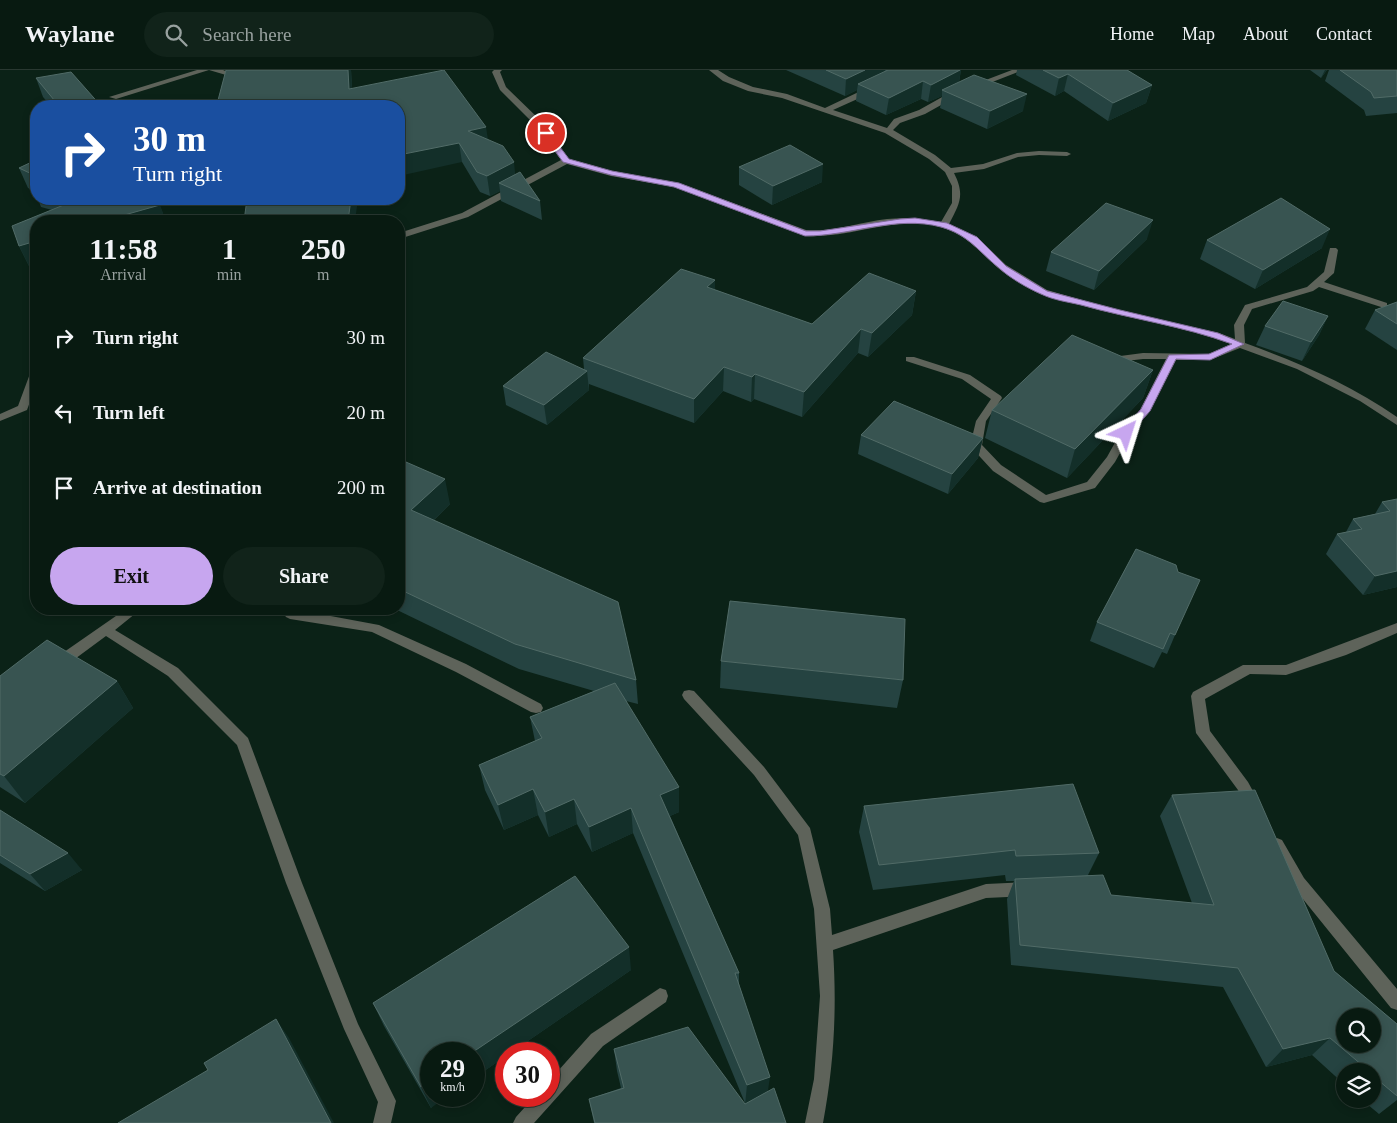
<!DOCTYPE html>
<html lang="en">
<head>
<meta charset="utf-8">
<style>
	:root { --surface:#081a11; --page:#11231a; --text:#f1f3f6; --muted:#98a19f; --line:#293831; --accent:#c7a6ef }
	body { margin:0; font-family:Georgia,serif; background:var(--page); color:var(--text); height:100vh; display:flex; flex-direction:column; font-size:19px; white-space:nowrap }
	* { box-sizing:border-box; margin:0 }
	p { font-size:16px; color:var(--muted) }
	.icon { flex:none; width:28px; height:28px; fill:none; stroke:currentColor; stroke-width:2; stroke-linecap:round; stroke-linejoin:round }
	.map { position:relative; flex:1; overflow:hidden }
	.panel { position:absolute; left:30px; top:145px; width:375px; height:400px; display:flex; flex-direction:column; background:var(--surface); border-radius:20px; box-shadow:0 2px 8px #0003,0 0 0 1px var(--line) }
	.panel>* { flex:none }
	.hud { position:absolute; left:30px; top:30px; width:375px; height:105px; border-radius:20px; box-shadow:0 2px 8px #0003,0 0 0 1px var(--line); background:#1a4fa0; color:#fff; overflow:hidden }
	.controls { position:absolute; left:1336px; top:938px; display:grid; gap:10px }
	.controls a { display:grid; place-items:center; width:45px; height:45px; border-radius:50%; background:var(--surface); box-shadow:0 2px 8px #0003,0 0 0 1px var(--line); font-size:25px }
	.speed { position:absolute; left:420px; top:972px; display:flex; gap:10px; font-size:25px; font-weight:700; text-align:center }
	.speed>* { display:grid; place-content:center; width:65px; height:65px; border-radius:50%; background:var(--surface); box-shadow:0 2px 8px #0003,0 0 0 1px var(--line); line-height:1 }
	.speed small { font-size:12px; font-weight:400 }
	.speed .limit { border:8px solid #d22; background:#fff; color:#111 }
	.pin { position:absolute; display:grid; place-items:center; width:42px; height:42px; color:#fff; margin:-21px; border:2px solid #fff; border-radius:50%; box-shadow:0 1px 5px #0007 }
	.me { position:absolute; width:55px; margin:-28px; rotate:41deg; stroke-linejoin:round; filter:drop-shadow(0 0 4px #0008) }
	.turn { display:flex; align-items:center; gap:18px; height:105px; padding:0 20px; font-size:22px }
	.turn .icon { width:65px; height:65px; stroke-width:2.5 }
	.turn b { display:block; font-size:35px; line-height:42px }
	.eta { display:flex; justify-content:space-evenly; align-items:center; height:85px; text-align:center }
	.eta b { font-size:30px; font-weight:800; line-height:35px }
	.primary-button { display:flex; gap:10px; margin-top:auto; padding:10px 20px }
	.primary-button a { flex:1; height:58px; border-radius:30px; background:var(--accent); color:#111; font-size:20px; font-weight:800; line-height:58px; text-align:center }
	.primary-button a+a { background:var(--page); color:var(--text) }
	ul { padding:0; list-style:none }
	li { display:flex; align-items:center; gap:15px; height:75px; padding:0 20px }
	li div { flex:1 }
	li b { display:block; font-size:19px }
	li em { font-style:normal }
	header { display:flex; align-items:center; gap:30px; box-sizing:border-box; height:70px; padding:0 25px; background:var(--surface); border-bottom:1px solid var(--line) }
	header strong { font-size:24px }
	nav { display:flex; gap:28px; margin-inline-start:auto; font-size:18px }
	.search { width:350px; height:45px; background:var(--page); display:flex; align-items:center; gap:12px; box-sizing:border-box; padding:0 18px; border-radius:28px; color:var(--muted); font-size:19px }
	.map>svg:first-child { display:block }
	.lines { fill:none; stroke-linecap:round; stroke-linejoin:round }
	.minor { fill:#5e635a; fill-rule:evenodd }
	.wall { fill:#254341 }
	.shaded-wall { fill:#132f29 }
	.building { fill:#385451; stroke:#516b67; fill-rule:evenodd }
	.route { fill:#c7a6ef; stroke:#816c9b }
</style>
</head>
<body>
<header>
<strong>Waylane</strong>
<div class="search"><svg class="icon" aria-label="search" viewBox="0 0 24 24"><circle cx="10" cy="10" r="6"/><path d="M15 15l6 6"/></svg>Search here</div>
<nav><a>Home</a><a>Map</a><a>About</a><a>Contact</a></nav>
</header>
<div class="map">
<svg width="1397" height="1053" viewBox="0 0 1397 1053">
	<rect width="100%" height="100%" fill="#0b2217"/>
	<g class="lines">
		<g class="minor">
			<polygon points="197,0 209,0 116,29 109,27"/>
			<polygon points="209,0 223,0 230,3 226,5"/>
			<path d="M 494,0 L 502,0 L 500,2 L 506,17 L 540,50 L 569,89 L 612,101 L 679,113 L 806,160 C 834,162 860,152 887,149 C 906,147 923,149 941,152 L 952,133 L 952,116 L 945,102 L 929,89 L 885,63 L 782,28 L 748,21 L 723,11 L 709,0 L 718,0 L 729,7 L 753,17 L 787,24 L 825,38 L 867,18 L 873,18 L 873,22 L 833,40 L 887,58 L 894,49 L 919,40 L 953,21 L 959,21 L 959,25 L 925,44 L 900,53 L 893,60 L 935,85 L 951,98 L 983,94 L 1017,83 L 1039,81 L 1067,82 L 1071,84 L 1067,86 L 1039,85 L 1018,87 L 984,99 L 954,103 C 965,125 960,133 949,154 L 977,167 L 1006,195 L 1047,220 L 1120,241 L 1219,263 L 1235,269 L 1234,255 L 1245,235 L 1307,217 L 1324,202 L 1330,178 L 1336,178 L 1338,180 L 1334,203 L 1324,212 L 1387,233 L 1387,237 L 1381,237 L 1319,217 L 1313,221 L 1252,239 L 1244,255 L 1245,273 C 1299,293 1350,314 1397,347 L 1397,355 L 1360,331 L 1297,299 L 1240,278 L 1210,290 L 1176,290 L 1150,341 L 1130,365 L 1115,392 L 1095,418 L 1044,433 L 1040,432 L 993,401 L 970,376 L 976,351 L 991,329 L 962,309 L 906,291 L 906,287 L 914,287 L 970,305 L 1001,326 L 1002,328 L 986,351 L 982,375 L 1001,395 L 1046,425 L 1087,412 L 1107,387 L 1122,360 L 1140,340 L 1166,289 L 1143,289 L 1109,293 L 1105,292 L 1104,290 L 1105,288 L 1143,283 L 1209,284 L 1231,274 C 1182,256 1130,249 1080,235 C 1067,232 1052,229 1040,224 C 1027,218 1009,207 998,198 C 979,181 966,164 940,157 C 894,145 851,169 805,166 L 674,117 L 611,106 L 567,94 L 468,147 L 399,169 L 399,163 L 462,143 L 561,90 L 534,54 L 500,20 L 492,2 Z"/>
			<polygon points="1012,0 1023,0 977,18 970,16"/>
			<polygon points="36,298 36,315 27,340 0,351 0,344 18,336 31,301"/>
			<polygon points="126,539 141,539 115,560 178,598 248,668 302,813 358,954 396,1031 391,1053 373,1053 378,1032 344,959 286,813 237,675 168,606 106,566 64,597 59,598 54,597 52,593 54,589"/>
			<polygon points="280,539 293,539 379,555 466,594 541,634 543,638 541,642 536,643 531,642 456,602 372,562 290,549 286,547"/>
			<polygon points="1397,553 1397,563 1346,585 1286,605 1250,604 1205,629 1210,661 1248,712 1260,734 1258,738 1253,740 1248,738 1238,720 1196,663 1191,626 1193,622 1243,595 1286,595"/>
			<path d="M 689,620 L 694,621 L 764,697 L 810,758 L 830,839 L 832,865 L 986,814 L 1026,812 L 1031,814 L 1034,819 L 1031,824 L 1026,826 L 986,828 L 833,880 C 837,939 834,995 823,1053 L 805,1053 L 814,1009 L 820,926 L 814,839 L 798,765 L 754,705 L 684,629 L 682,625 L 684,621 Z"/>
			<polygon points="1277,768 1282,770 1304,808 1397,919 1397,940 1391,938 1294,818 1270,775 1272,770"/>
			<polygon points="660,918 666,920 668,926 666,932 603,976 534,1053 513,1053 516,1047 535,1026 549,1026 549,1011 591,964"/>
		</g>
	</g>
	<g class="wall">
		<polygon points="226,0 351,0 352,18 488,69 515,104 540,131 542,150 501,131 500,121 490,126 480,122 462,92 217,34"/>
		<polygon points="786,0 961,0 959,12 1023,41 987,59 940,38 942,26 928,32 921,29 886,45 856,31 857,20 845,26"/>
		<polygon points="1017,0 1127,0 1152,15 1146,33 1108,51 1064,21 1055,26 1016,5"/>
		<polygon points="1310,0 1327,0 1321,8"/>
		<polygon points="1329,0 1397,0 1397,43 1366,46 1364,40 1325,11"/>
		<polygon points="36,8 101,36 51,36 43,27"/>
		<polygon points="36,90 36,126 34,121 28,118 19,98"/>
		<polygon points="739,97 822,112 772,135 739,115"/>
		<polygon points="38,129 163,129 165,132 159,134 166,151 36,151 36,194 29,196 19,176 12,156 52,140 41,137"/>
		<polygon points="1147,169 1094,220 1046,201 1051,182"/>
		<polygon points="1207,170 1322,178 1255,219 1200,189"/>
		<polygon points="715,220 812,254 916,221 912,245 868,287 858,283 802,347 754,329 751,332 723,321 694,353 589,314 589,320 547,355 506,335 503,316 584,299 583,288"/>
		<polygon points="1397,232 1397,280 1365,259 1375,240"/>
		<polygon points="1328,246 1319,265 1302,291 1256,275 1265,256"/>
		<polygon points="1153,300 1143,328 1067,408 985,368 992,340"/>
		<polygon points="861,365 983,368 978,388 948,424 858,384"/>
		<polygon points="399,389 450,434 434,450 636,610 638,634 626,631 679,742 670,746 739,903 739,914 768,1022 786,1053 594,1053 589,1029 621,1018 617,1001 614,979 745,1033 633,763 592,782 577,754 549,767 538,745 504,760 485,720 479,695 535,671 530,647 594,621 519,599 395,539 399,539"/>
		<polygon points="1397,429 1397,517 1363,525 1326,484 1337,464 1346,462 1353,449 1375,444 1382,432"/>
		<polygon points="1136,479 1175,565 1167,584 1162,582 1154,598 1090,571 1097,552"/>
		<polygon points="721,591 903,610 897,638 720,618"/>
		<polygon points="0,606 117,611 133,638 25,733 0,717"/>
		<polygon points="1172,725 1334,901 1397,954 1397,1030 1379,1044 1361,1029 1372,1029 1372,1001 1345,1001 1345,1015 1312,985 1266,997 1223,917 1011,895 1007,829 1014,811 1006,811 1005,805 873,820 859,762 864,736 1099,783 1088,805 1111,825 1192,833 1160,746"/>
		<polygon points="0,740 82,800 45,821 0,793"/>
		<polygon points="631,900 509,984 506,984 506,986 474,1008 474,984 431,1038 384,956 373,933"/>
	</g>
	<g class="shaded-wall">
		<polygon points="348,0 351,0 353,36 349,19"/>
		<polygon points="865,0 885,0 884,7 858,14 857,20 845,26 846,9"/>
		<polygon points="961,0 958,17 942,20 942,26 928,32 931,15"/>
		<polygon points="1325,0 1327,0 1321,8"/>
		<polygon points="1068,4 1064,21 1055,26 1059,8"/>
		<polygon points="923,11 921,29 886,45 889,28"/>
		<polygon points="1152,15 1146,33 1108,51 1113,33"/>
		<polygon points="1027,24 1023,41 987,59 990,41"/>
		<polygon points="486,57 489,76 468,61"/>
		<polygon points="459,73 462,92 399,106 399,85"/>
		<polygon points="514,92 516,112 499,113 500,121 490,126 487,106"/>
		<polygon points="823,94 822,112 772,135 773,116"/>
		<polygon points="151,129 163,129 165,132 153,135"/>
		<polygon points="351,129 358,129 355,151 348,151"/>
		<polygon points="160,135 166,151 103,151"/>
		<polygon points="1153,150 1147,169 1094,220 1099,201"/>
		<polygon points="1330,159 1322,178 1255,219 1263,200"/>
		<polygon points="36,171 36,194 29,196 19,176"/>
		<polygon points="715,210 715,234 707,217"/>
		<polygon points="916,221 912,245 868,287 872,263"/>
		<polygon points="1328,246 1319,265 1302,291 1311,272"/>
		<polygon points="861,259 858,283 802,347 804,322"/>
		<polygon points="724,297 723,321 694,353 694,329"/>
		<polygon points="1153,300 1143,328 1067,408 1075,379"/>
		<polygon points="587,301 589,320 547,355 544,335"/>
		<polygon points="755,304 754,329 751,332 752,307"/>
		<polygon points="983,368 978,388 948,424 952,404"/>
		<polygon points="445,409 450,434 418,465 411,440"/>
		<polygon points="1397,501 1397,517 1363,525 1375,506"/>
		<polygon points="117,611 133,638 25,733 4,706"/>
		<polygon points="679,717 679,742 661,750 660,725"/>
		<polygon points="533,719 538,745 504,760 498,735"/>
		<polygon points="574,729 577,754 549,767 545,742"/>
		<polygon points="631,738 633,763 592,782 589,757"/>
		<polygon points="68,783 82,800 45,821 30,804"/>
		<polygon points="629,877 631,900 509,984 506,984 506,986 474,1008 474,984 470,984"/>
		<polygon points="276,949 289,968 334,1053 331,1053"/>
		<polygon points="1330,968 1312,985 1266,997 1283,979"/>
		<polygon points="770,1007 767,1027 745,1035 747,1015"/>
		<polygon points="431,1010 431,1026 447,1026 431,1038 421,1017"/>
	</g>
	<g class="building">
		<polygon points="226,0 348,0 349,19 444,0 486,57 468,61 503,76 514,92 487,106 477,102 459,73 399,85 399,36 206,36 217,34"/>
		<polygon points="826,0 865,0 846,9"/>
		<polygon points="888,0 960,0 931,15 923,11 889,28 858,14"/>
		<polygon points="1043,0 1127,0 1152,15 1113,33 1068,4 1059,8"/>
		<polygon points="1340,0 1397,0 1397,26 1374,28 1371,22"/>
		<polygon points="71,2 101,36 59,36 36,8"/>
		<polygon points="974,5 1027,24 990,41 942,20"/>
		<polygon points="790,75 823,94 773,116 739,97"/>
		<polygon points="36,90 36,106 19,98"/>
		<polygon points="520,102 540,131 499,113"/>
		<polygon points="1281,128 1330,159 1263,200 1207,170"/>
		<polygon points="71,129 156,129 160,135 103,151 36,151 36,171 19,176 12,156 76,130"/>
		<polygon points="247,129 351,129 348,151 244,151"/>
		<polygon points="1106,133 1153,150 1099,201 1051,182"/>
		<polygon points="681,199 715,210 707,217 812,254 869,203 916,221 872,263 861,259 804,322 755,304 752,307 724,297 694,329 583,288"/>
		<polygon points="1283,231 1328,246 1311,272 1265,256"/>
		<polygon points="1397,232 1397,254 1375,240"/>
		<polygon points="1072,265 1153,300 1075,379 992,340"/>
		<polygon points="546,282 587,301 544,335 503,316"/>
		<polygon points="894,331 983,368 952,404 861,365"/>
		<polygon points="399,389 445,409 411,440 618,532 636,610 515,574 399,519"/>
		<polygon points="1397,429 1397,501 1375,506 1337,464 1362,459 1353,449 1390,441 1382,432"/>
		<polygon points="1136,479 1176,495 1178,502 1200,510 1175,565 1170,563 1163,579 1097,552"/>
		<polygon points="730,531 905,549 903,610 721,591"/>
		<polygon points="47,570 117,611 4,706 0,704 0,606"/>
		<polygon points="615,613 679,717 660,725 739,903 735,903 770,1007 747,1015 631,738 589,757 574,729 545,742 533,719 498,735 479,695 542,668 530,647"/>
		<polygon points="1073,714 1099,783 1016,786 1015,780 879,795 864,736"/>
		<path d="M 1255,720 L 1334,901 L 1397,954 L 1397,1026 L 1372,1005 L 1372,1001 L 1369,1001 L 1330,968 L 1283,979 L 1238,898 L 1020,875 L 1015,809 L 1103,805 L 1111,825 L 1214,835 L 1172,725 ZM 1345,946 L 1372,946 L 1372,974 L 1345,974 Z"/>
		<polygon points="0,740 68,783 30,804 0,785"/>
		<polygon points="575,806 629,877 470,984 431,984 431,1010 421,1017 373,933"/>
		<polygon points="276,949 331,1053 118,1053 208,1000 204,993"/>
		<polygon points="688,957 745,1034 774,1018 786,1053 595,1053 589,1029 624,1018 614,979"/>
	</g>
	<path class="route" d="M 543,61 L 548,61 L 569,89 L 612,101 L 679,113 L 806,161 L 820,161 L 900,149 L 915,148 L 947,153 L 977,167 L 1006,196 L 1047,221 L 1120,240 L 1218,263 L 1244,274 L 1210,290 L 1176,289 L 1150,341 L 1129,365 L 1122,365 L 1122,361 L 1141,339 L 1169,285 L 1209,284 L 1232,274 C 1183,256 1131,249 1081,235 C 1068,232 1053,230 1041,224 C 1027,218 1010,208 999,198 C 978,181 969,165 941,157 C 896,145 851,166 805,166 L 674,117 L 611,105 L 563,92 L 542,63 Z"/>
</svg>
<div class="controls">
<a><svg class="icon" aria-label="search" viewBox="0 0 24 24"><circle cx="10" cy="10" r="6"/><path d="M15 15l6 6"/></svg></a>
<a><svg class="icon" aria-label="layers" viewBox="0 0 24 24"><path d="M12 4l9 5-9 5-9-5zM3 14l9 5 9-5"/></svg></a>
</div>
<div class="speed"><div>29<small>km/h</small></div><div class="limit">30</div></div>
<div class="pin" style="left:546px;top:63px;background:#d93025"><svg class="icon" aria-label="arrive" viewBox="0 0 24 24"><path d="M6 21V4h12l-3 4 3 4H6"/></svg></div>
<svg class="me" style="left:1126px;top:363px" viewBox="-20 -20 40 40"><path d="M0-17L14 15 0 8-14 15z" fill="#c7a6ef" stroke="#fff" stroke-width="4"/></svg>
<div class="hud">
<div class="turn"><svg class="icon" aria-label="right" viewBox="0 0 24 24"><path d="M7 20v-9h11M14 6l5 5-5 5"/></svg><div><b>30 m</b>Turn right</div></div>
</div>
<section class="panel">
<div class="eta">
<div><b>11:58</b><p>Arrival</p></div>
<div><b>1</b><p>min</p></div>
<div><b>250</b><p>m</p></div>
</div>
<ul>
<li><svg class="icon" aria-label="right" viewBox="0 0 24 24"><path d="M7 20v-9h11M14 6l5 5-5 5"/></svg><div><b>Turn right</b></div><em>30 m</em></li>
<li><svg class="icon" aria-label="left" viewBox="0 0 24 24"><path d="M17 20v-9H6M10 6l-5 5 5 5"/></svg><div><b>Turn left</b></div><em>20 m</em></li>
<li><svg class="icon" aria-label="arrive" viewBox="0 0 24 24"><path d="M6 21V4h12l-3 4 3 4H6"/></svg><div><b>Arrive at destination</b></div><em>200 m</em></li>
</ul>
<div class="primary-button"><a>Exit</a><a>Share</a></div>
</section>
</div>
</body>
</html>
